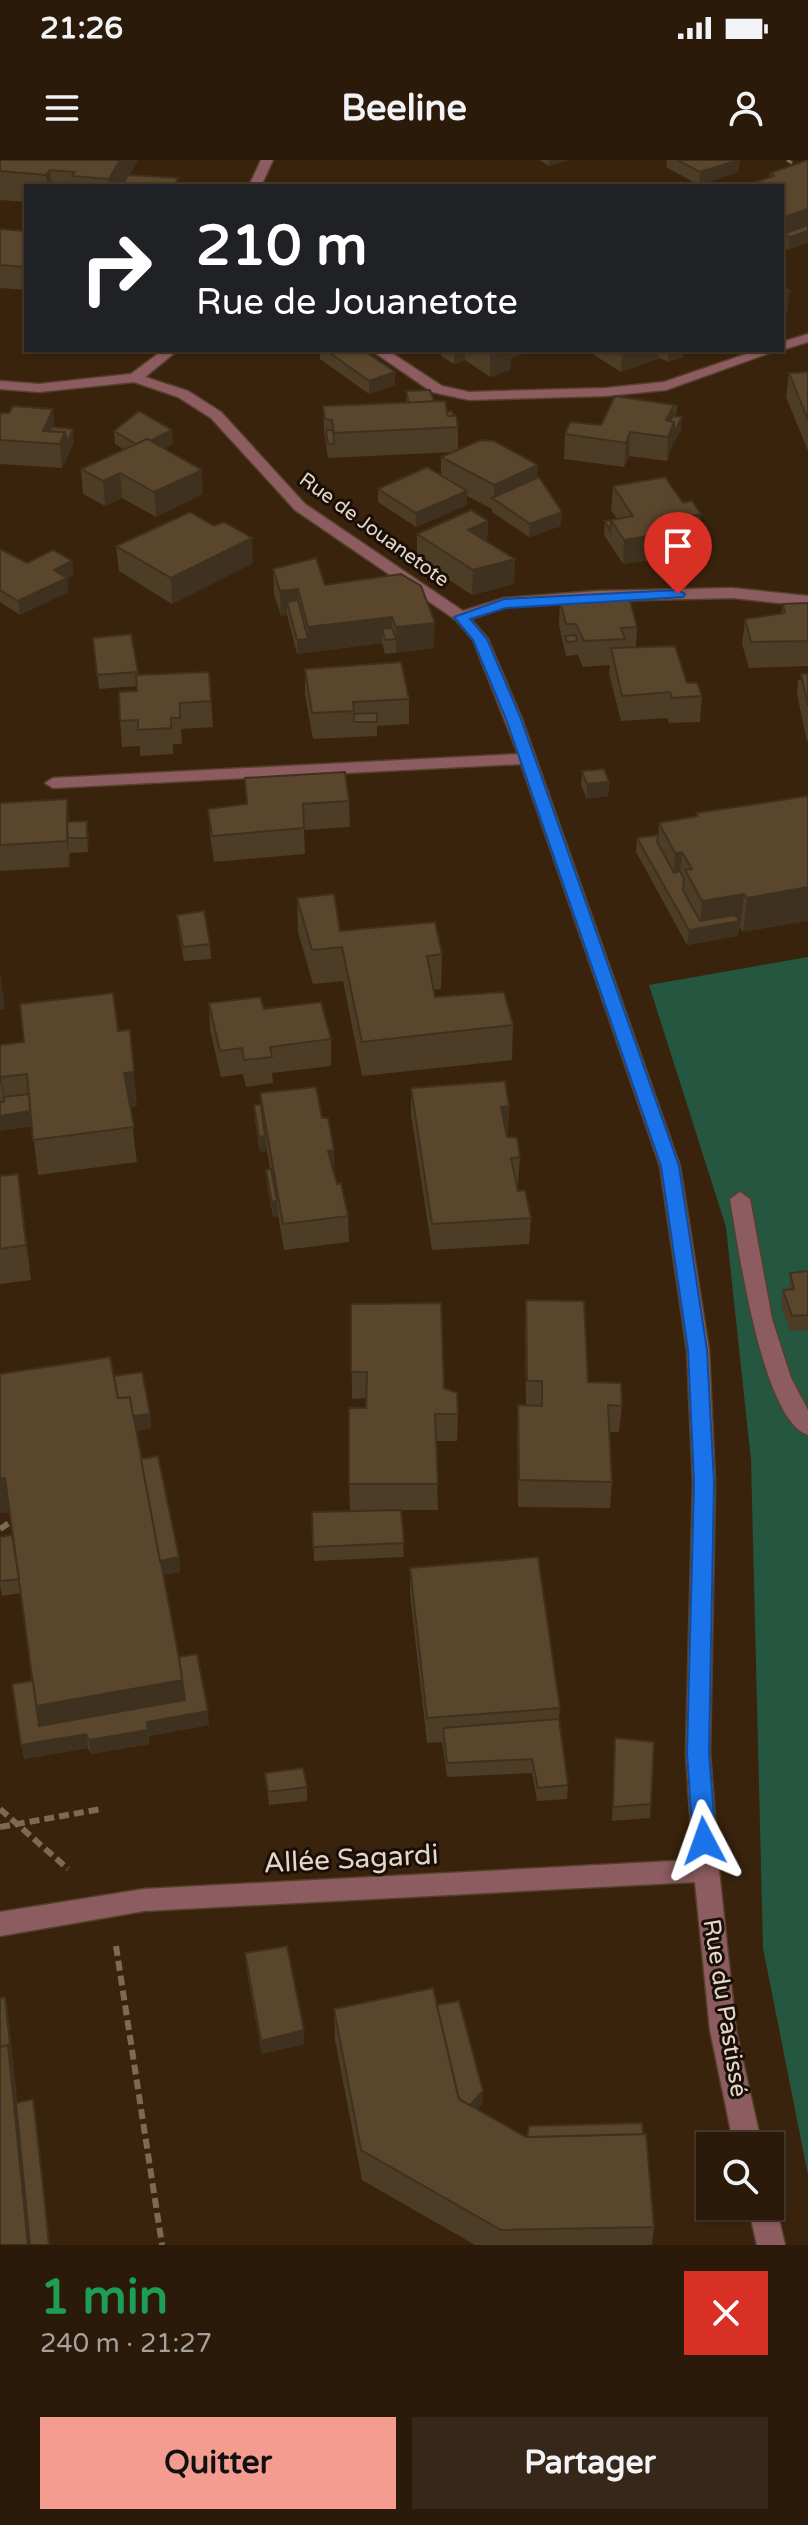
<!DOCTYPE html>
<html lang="fr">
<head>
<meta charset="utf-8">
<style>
	:root { --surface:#2b1a0a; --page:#372718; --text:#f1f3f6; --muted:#a6a19c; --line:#47382b; --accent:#f59c91 }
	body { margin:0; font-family:"Varela Round",sans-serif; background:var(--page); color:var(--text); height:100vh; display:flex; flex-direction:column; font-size:30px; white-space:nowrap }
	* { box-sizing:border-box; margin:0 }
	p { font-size:26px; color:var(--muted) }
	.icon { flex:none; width:44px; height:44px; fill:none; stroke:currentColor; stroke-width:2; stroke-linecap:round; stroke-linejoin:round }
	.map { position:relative; height:2085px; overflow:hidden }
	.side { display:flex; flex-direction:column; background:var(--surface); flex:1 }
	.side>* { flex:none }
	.banner { position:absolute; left:24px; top:24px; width:760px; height:168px; border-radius:0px; box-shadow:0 2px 6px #0004,0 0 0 2px var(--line); background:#202124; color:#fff; overflow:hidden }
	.tools { position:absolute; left:696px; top:1972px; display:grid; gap:16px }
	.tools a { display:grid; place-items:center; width:88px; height:88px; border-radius:0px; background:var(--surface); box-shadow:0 2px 6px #0004,0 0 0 2px var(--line); font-size:40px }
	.pin { position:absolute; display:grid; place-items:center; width:68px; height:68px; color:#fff; margin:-82px -34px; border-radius:50% 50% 50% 0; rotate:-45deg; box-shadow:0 0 8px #0007 }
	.pin .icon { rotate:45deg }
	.me { position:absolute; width:88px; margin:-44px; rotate:356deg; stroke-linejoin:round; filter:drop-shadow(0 0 6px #0008) }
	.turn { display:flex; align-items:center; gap:28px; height:168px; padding:0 40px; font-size:36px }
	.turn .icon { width:104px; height:104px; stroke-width:2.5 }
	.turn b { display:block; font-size:56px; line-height:68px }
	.round { display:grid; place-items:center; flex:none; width:84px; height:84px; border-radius:0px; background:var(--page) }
	.head { display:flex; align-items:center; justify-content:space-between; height:136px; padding:0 40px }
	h1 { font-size:48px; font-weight:700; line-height:60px; color:#1e9e55 }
	.cta { display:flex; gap:16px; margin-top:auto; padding:16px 40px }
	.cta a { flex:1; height:92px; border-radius:0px; background:var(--accent); color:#111; font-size:32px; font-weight:700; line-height:92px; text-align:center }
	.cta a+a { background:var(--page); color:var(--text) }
	.status { display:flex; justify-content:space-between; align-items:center; height:56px; padding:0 40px; background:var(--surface); direction:ltr }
	.status svg { height:22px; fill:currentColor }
	header { display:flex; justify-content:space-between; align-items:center; height:104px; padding:0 40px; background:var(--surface); font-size:36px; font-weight:700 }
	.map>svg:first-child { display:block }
	.green { fill:#255740 }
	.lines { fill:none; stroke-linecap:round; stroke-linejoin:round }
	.minor-casing { stroke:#55402b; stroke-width:3 }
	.path-far1 { stroke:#7c6956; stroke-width:3; stroke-dasharray:6 3; stroke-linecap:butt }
	.path { stroke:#7c6956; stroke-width:6; stroke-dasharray:10 5; stroke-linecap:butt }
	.minor { fill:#8d5c61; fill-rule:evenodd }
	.wall { fill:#4d3c26 }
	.shaded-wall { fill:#3f311f }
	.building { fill:#5a462c; stroke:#3f311f; stroke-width:2 }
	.route { fill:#1a73e8; stroke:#114b97; stroke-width:2 }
	.labels { text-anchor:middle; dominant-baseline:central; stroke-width:6; stroke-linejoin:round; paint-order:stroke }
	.far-street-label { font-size:20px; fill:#e5d6ca; stroke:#190f06 }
	.street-label { font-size:24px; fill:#e5d6ca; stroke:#190f06 }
	.near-street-label { font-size:28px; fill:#e5d6ca; stroke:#190f06 }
</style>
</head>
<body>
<div class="status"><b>21:26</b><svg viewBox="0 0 49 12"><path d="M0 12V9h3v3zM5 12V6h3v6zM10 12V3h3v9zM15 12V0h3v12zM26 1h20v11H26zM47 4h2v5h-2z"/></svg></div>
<header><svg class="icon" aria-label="menu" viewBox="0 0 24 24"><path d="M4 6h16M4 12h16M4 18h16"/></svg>Beeline<svg class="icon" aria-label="person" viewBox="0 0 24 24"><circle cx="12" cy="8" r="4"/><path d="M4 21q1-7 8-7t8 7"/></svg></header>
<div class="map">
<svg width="808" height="2085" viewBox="0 0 808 2085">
	<rect width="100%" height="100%" fill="#39230d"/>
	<polygon class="green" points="808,797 808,2015 763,1788 751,1300 726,1067 649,825"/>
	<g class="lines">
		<defs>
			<g id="minor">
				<polygon points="261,0 273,0 261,26 249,26"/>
				<polygon points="808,174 808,182 782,190 782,182"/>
				<polygon points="163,190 178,190 145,217 188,231 221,252 305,344 463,451 504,438 597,431 732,428 808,436 808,446 732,438 597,441 506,447 471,459 488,479 522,559 680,1006 709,1190 715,1323 710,1593 719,1710 736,1870 762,1986 734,1986 710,1870 695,1722 144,1751 0,1776 0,1752 144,1729 693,1700 686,1593 693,1323 687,1190 660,1006 521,604 53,628 45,623 53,618 518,594 473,480 456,460 295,350 211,258 178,237 134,222 39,232 0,229 0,221 39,224 131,214"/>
				<polygon points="371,190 387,190 442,226 469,232 606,228 664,222 758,190 778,190 666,230 606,236 469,240 432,232"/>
				<path d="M 740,1032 L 750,1039 L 772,1159 L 791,1218 L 808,1250 L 808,1275 C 762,1261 738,1084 730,1039 Z"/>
				<polygon points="770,2036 776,2046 785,2085 757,2085 748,2046 770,2046"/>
			</g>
		</defs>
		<use href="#minor" class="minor-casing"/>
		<polyline class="path-far1" points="787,0 808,12"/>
		<g class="path">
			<polyline points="0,1369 12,1361"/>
			<polyline points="0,1649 68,1709"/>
			<polyline points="0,1667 101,1649"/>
			<polyline points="116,1786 162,2085"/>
		</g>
		<use href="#minor" class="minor"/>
	</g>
	<g class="wall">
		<polygon points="0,0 130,15 178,26 26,26 26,42 0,40"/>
		<polygon points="539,0 569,0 549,6"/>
		<polygon points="667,0 740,0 738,12 699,25 666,7"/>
		<polygon points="806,0 788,90 782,87 782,26 769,18 770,13"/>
		<polygon points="0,69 26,71 26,130 0,128"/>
		<polygon points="320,190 363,190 395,212 395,225 369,234 320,199"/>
		<polygon points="441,190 521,190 521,195 511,198 510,210 490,217 465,200 454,204 441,196"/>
		<polygon points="586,190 683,190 683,197 668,202 660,198 621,212"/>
		<polygon points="808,212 808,291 786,237 789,213"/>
		<polygon points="406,231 434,241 447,252 458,267 458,290 537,318 561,366 529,377 492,352 492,349 467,336 467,345 416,367 378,342 378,329 441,316 441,297 454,292 328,298 324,271 323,246 406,243"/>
		<polygon points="677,245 676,256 681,270 672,286 667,301 629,296 624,307 564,299 565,274"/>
		<polygon points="0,253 9,253 55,267 74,282 62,308 0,304"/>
		<polygon points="114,271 173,284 163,288 203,334 156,357 122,338 105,346 83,334 81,309 124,290 115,284"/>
		<polygon points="613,326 681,339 701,354 698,393 623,404 604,375 605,361 617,359 611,350"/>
		<polygon points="488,361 487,382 515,399 514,424 472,435 417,399 417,374"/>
		<polygon points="214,366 253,403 172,444 119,411 116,386"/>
		<polygon points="0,389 27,403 74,415 67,418 68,432 20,455 0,442"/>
		<polygon points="273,409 325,425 401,414 434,488 385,494 382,483 297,494 287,455 281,456 274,434"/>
		<polygon points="560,440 637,467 636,487 687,523 702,536 700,562 669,563 667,558 621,561 609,514 610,505 583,507 577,493 577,495 566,496 559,465"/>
		<polygon points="808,443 808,506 749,508 742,484 745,459 781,454 783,444"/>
		<polygon points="131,474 138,515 209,512 213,567 181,569 182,584 173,584 173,594 140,596 140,586 122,587 120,561 137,531 137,526 99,529 93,478"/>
		<polygon points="305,509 409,539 409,564 377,566 377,576 313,579 305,535"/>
		<polygon points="801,514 808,514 808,581 807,581 797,534 798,520 801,520"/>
		<polygon points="582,611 609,622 608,636 587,639 581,625"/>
		<polygon points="808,636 743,772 740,768 739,768 738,776 687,785 636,692 637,678 658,675 659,663 696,656 696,653"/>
		<polygon points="349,641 350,667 304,670 305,694 214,702 210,675 208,649 246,644"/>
		<polygon points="0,643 69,662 87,661 88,692 70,693 69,707 0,711"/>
		<polygon points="297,738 340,771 442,794 441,829 434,830 435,837 513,865 512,900 362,916 343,821 313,824 298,772"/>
		<polygon points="177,755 210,784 211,799 184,801 178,769"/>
		<polygon points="209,843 264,849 331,879 331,906 272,913 273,923 246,927 243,914 221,917 210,870"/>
		<polygon points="118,871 137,946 130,947 137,1002 38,1015 32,966 0,971 0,885"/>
		<polygon points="411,928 509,946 508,972 506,973 507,977 520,997 518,1023 517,1023 518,1031 531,1058 529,1084 432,1090 411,955"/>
		<polygon points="260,933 335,1016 348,1056 349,1082 284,1090 277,1049 278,1056 273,1057 267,1024 266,1010 270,1009 265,978 266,991 260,992 255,960 254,945 261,945"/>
		<polygon points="0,1016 23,1049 31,1120 0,1124"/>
		<polygon points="808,1111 808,1170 790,1171 781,1145 783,1130 789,1130 790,1113"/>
		<polygon points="526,1140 588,1222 622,1246 619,1272 609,1272 612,1322 610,1348 518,1347 517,1272 518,1245 526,1245 525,1167"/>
		<polygon points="351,1144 444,1228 458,1254 457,1281 436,1281 438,1350 401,1350 404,1397 314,1401 312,1352 350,1351 349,1324 366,1248 367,1238 352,1239"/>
		<polygon points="0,1214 114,1216 150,1254 151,1268 136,1271 141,1299 179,1397 180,1412 163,1415 179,1497 209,1565 149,1576 149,1584 91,1594 88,1588 24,1599 33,1521 21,1433 2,1436 0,1424 0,1377 12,1375 10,1352 0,1353"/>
		<polygon points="410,1408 560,1548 559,1559 568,1625 567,1639 537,1641 532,1613 447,1617 442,1582 427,1583 410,1434"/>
		<polygon points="615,1578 651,1644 650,1658 612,1661"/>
		<polygon points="265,1613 307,1627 307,1641 269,1645"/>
		<polygon points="245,1793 304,1884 262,1894 246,1807"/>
		<polygon points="437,1845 483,1931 482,1944 477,1949 654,2067 652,2085 475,2085 362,2020 335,1880 334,1849"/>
	</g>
	<g class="shaded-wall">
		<polygon points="120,0 138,0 124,26 110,26 109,19"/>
		<polygon points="549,0 569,0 549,6"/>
		<polygon points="740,0 738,12 699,25 700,12"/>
		<polygon points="50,10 52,26 47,26 46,15"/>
		<polygon points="808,45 808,83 788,90 790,77 783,74 782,86 782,58"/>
		<polygon points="790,131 787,154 782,155 782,132"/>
		<polygon points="457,190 466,190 465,200 454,204 454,191"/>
		<polygon points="490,190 521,190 521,195 511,198 510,210 490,217"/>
		<polygon points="622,190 659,190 658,197 660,198 621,212"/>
		<polygon points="668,190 683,190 683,197 668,202"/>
		<polygon points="395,212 395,225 369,234 369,221"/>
		<polygon points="674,245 673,256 677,245 676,259 682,257 681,270 672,286 667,301 668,277 666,260"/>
		<polygon points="53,249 55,273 43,271"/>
		<polygon points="73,269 74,282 62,308 60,284 65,272"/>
		<polygon points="172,270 173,284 140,300 139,286"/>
		<polygon points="630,272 629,296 624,307 626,283"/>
		<polygon points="538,305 537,330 494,340 494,325"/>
		<polygon points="202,310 203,334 156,357 154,332"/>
		<polygon points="120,313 122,338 105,346 103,321"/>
		<polygon points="467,331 467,345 416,367 416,353"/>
		<polygon points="562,352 561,366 529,377 530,364"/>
		<polygon points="701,354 698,393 623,404 624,380 691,356"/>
		<polygon points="488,361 487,386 468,370"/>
		<polygon points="252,378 253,403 172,444 171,418"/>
		<polygon points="515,399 514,424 472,435 473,410"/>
		<polygon points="72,401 74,415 67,418 68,432 20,455 18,441 54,410"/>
		<polygon points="298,429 299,454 287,442 287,455 281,456 280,431"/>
		<polygon points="392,457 392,479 382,469 382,483 297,494 297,480 308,479 308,467"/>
		<polygon points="435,463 434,488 396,493 396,467"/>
		<polygon points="609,622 608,636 587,639 587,624"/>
		<polygon points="67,639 70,665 68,678 69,707 67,681"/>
		<polygon points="87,661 89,676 88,692 87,678"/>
		<polygon points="682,692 679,726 672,727 675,693"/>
		<polygon points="808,727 808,761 743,772 747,738"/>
		<polygon points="744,734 740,768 739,768 738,776 687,785 689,770 700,768 702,741"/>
		<polygon points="0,811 5,849 0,850"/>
		<polygon points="130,870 137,946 128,948 124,913"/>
		<polygon points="1,917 7,951 32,951 34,965 0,971 0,956 6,955 1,922"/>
		<polygon points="509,946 508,972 500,974 501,947"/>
		<polygon points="265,976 266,991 260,992 259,977"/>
		<polygon points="334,990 335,1016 328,991"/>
		<polygon points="18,1014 23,1049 31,1120 26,1085"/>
		<polygon points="277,1041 278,1056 273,1057 272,1042"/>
		<polygon points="150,1254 151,1268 122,1273 121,1258"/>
		<polygon points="0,1318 5,1318 11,1352 0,1353"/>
		<polygon points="179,1397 180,1412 161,1415 159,1401"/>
		<polygon points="183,1520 186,1554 42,1580 36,1546"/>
		<polygon points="208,1551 209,1565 149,1576 147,1562"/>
		<polygon points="148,1570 149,1584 91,1594 89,1580"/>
		<polygon points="86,1574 88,1588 24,1599 21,1585"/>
		<polygon points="5,1837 8,1850 32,2085 28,2085 0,1919"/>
		<polygon points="304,1870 304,1884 262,1894 261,1881"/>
		<polygon points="483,1931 482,1944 458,1969 459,1956"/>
		<polygon points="33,1939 36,1952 50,2085 49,2085"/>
	</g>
	<g class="building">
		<polygon points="0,0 120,0 109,19 72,16 75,12 50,10 46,15 0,11"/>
		<polygon points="677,0 739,0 700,12"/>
		<polygon points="808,0 808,49 782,58 782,26 744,26 774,16 770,13"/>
		<polygon points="128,15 178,18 174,26 122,26"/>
		<polygon points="808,65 808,71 790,77 783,74"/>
		<polygon points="0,69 26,71 26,107 0,105"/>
		<polygon points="782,126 790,131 782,132"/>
		<polygon points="326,190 363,190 395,212 369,221"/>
		<polygon points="808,212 808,260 789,213"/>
		<polygon points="430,230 434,241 409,243 406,231"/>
		<polygon points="615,236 674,245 666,260 674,262 668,277 630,272 626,283 565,274 570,262 601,265"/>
		<polygon points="445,241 448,256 456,255 458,267 334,273 332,260 325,259 323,246"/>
		<polygon points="13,246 53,249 43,271 65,272 60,284 0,280 0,253 9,253"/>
		<polygon points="139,251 172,270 150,281 147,279 136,284 114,271"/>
		<polygon points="452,251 453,256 448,256 447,252"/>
		<polygon points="673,256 682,257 674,273 674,262 670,261"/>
		<polygon points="51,267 73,269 67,283 65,272 49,271"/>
		<polygon points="326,270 333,270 334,284 328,284"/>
		<polygon points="147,279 202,310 154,332 120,313 103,321 81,309"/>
		<polygon points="481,280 494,281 538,305 494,325 441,297"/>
		<polygon points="427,307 467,331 416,353 378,329"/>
		<polygon points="539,317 562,352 530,364 492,338"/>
		<polygon points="665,317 683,343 692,341 701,354 691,356 700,368 624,380 611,360 633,356 613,326"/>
		<polygon points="471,350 488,361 468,370 515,399 473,410 417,374"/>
		<polygon points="190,352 214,366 224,362 252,378 171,418 116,386"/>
		<polygon points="611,360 610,371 605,361"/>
		<polygon points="0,389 27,403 53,390 72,401 54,410 67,418 18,441 0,430"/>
		<polygon points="316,398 325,425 401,414 421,426 435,463 396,467 392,457 308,467 298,429 280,431 273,409"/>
		<polygon points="629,436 637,467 621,468 625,479 584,481 576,464 566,464 560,440"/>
		<polygon points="298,440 308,479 297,480 287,442"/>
		<polygon points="808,443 808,481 751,482 745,459 785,453 783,444"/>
		<polygon points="392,468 396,479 385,480 382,469"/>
		<polygon points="131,474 138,512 97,515 93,478"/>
		<polygon points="576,475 577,481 567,482 565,476"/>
		<polygon points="675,486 687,523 697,523 702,536 672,538 670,532 622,536 611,488"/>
		<polygon points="401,502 409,539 353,542 354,551 312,553 305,509"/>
		<polygon points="209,512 211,541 180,543 180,558 171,558 171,568 138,570 138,560 120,561 119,532 137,531 136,515"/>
		<polygon points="801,514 808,514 808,546"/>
		<polygon points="377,553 377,562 354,562 354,554"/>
		<polygon points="604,609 609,622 587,624 582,611"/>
		<polygon points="345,612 349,641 303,644 304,668 212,676 208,649 247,644 245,618"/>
		<polygon points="808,636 808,727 747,738 744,734 702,741 685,710 692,709 682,692 675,693 659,663 698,656 696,653"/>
		<polygon points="67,639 67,681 0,685 0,643"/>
		<polygon points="87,661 87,678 68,678 67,662"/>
		<polygon points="658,675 657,682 674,713 680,711 684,719 683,730 700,761 735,755 740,761 689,770 637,678"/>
		<polygon points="334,734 340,771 435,762 442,794 427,796 435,837 504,832 513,865 362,882 342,787 312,790 297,738"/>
		<polygon points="204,751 210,784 183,787 177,755"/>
		<polygon points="113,833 118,871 130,870 134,912 124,913 134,967 33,980 27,914 1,917 0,922 0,885 24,882 20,844"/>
		<polygon points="260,837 264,849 321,842 331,879 270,887 272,897 244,900 242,888 220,891 209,843"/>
		<polygon points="505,921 509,946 501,947 507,977 517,978 520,997 511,998 518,1031 525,1030 531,1058 432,1064 411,928"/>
		<polygon points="316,927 322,958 328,958 334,990 328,991 337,1024 341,1023 348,1056 283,1064 260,933"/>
		<polygon points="29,934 30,951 0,956 0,942 4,942 4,937"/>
		<polygon points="254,945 261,945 265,976 259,977"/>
		<polygon points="271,1009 277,1041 272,1042 266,1010"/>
		<polygon points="18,1014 26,1085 0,1089 0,1016"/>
		<polygon points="808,1111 808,1155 792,1156 783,1130 794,1129 790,1113"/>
		<polygon points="526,1140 584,1141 588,1222 621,1223 622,1246 608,1245 612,1322 519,1320 518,1245 542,1246 542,1221 527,1221"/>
		<polygon points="441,1143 444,1228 457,1233 458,1254 435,1254 438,1324 349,1324 349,1248 366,1248 367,1212 351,1212 351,1144"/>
		<polygon points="110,1197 118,1238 130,1237 183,1520 36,1546 5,1318 0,1318 0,1214"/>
		<polygon points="142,1212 150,1254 133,1256 130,1237 118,1238 114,1216"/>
		<polygon points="158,1296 179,1397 160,1401 141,1299"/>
		<polygon points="401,1350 404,1383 313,1387 312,1352"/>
		<polygon points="12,1375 19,1419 0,1421 0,1377"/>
		<polygon points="538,1397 560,1548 427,1558 410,1408"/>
		<polygon points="197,1494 208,1551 147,1562 148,1570 89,1580 86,1574 21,1585 12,1524 33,1521 39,1566 185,1540 179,1497"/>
		<polygon points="559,1559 568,1625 538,1628 532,1599 447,1603 443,1568"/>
		<polygon points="615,1578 654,1582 651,1644 613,1647"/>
		<polygon points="303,1608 307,1627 268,1632 265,1613"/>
		<polygon points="287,1786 304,1870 261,1881 245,1793"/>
		<polygon points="433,1828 459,1939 526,1977 646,1974 654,2067 501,2070 361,1990 334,1849"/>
		<polygon points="5,1837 12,1903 8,1885 0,1887 0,1838"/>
		<polygon points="459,1841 483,1931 470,1945 459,1939 437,1845"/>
		<polygon points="8,1885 28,2085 0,2085 0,1887"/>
		<polygon points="33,1939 43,2026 49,2085 30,2085 16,1943"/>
		<polygon points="642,1963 643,1974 527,1977 529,1966"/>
	</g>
	<polygon class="route" points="678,430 685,434 683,437 506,448 470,459 487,479 521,559 679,1006 707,1190 714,1323 709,1593 716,1681 712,1688 704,1691 696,1688 693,1681 687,1593 694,1323 688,1190 661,1006 506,559 473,480 454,457 504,439"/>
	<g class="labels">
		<g class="far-street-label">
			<text transform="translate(374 370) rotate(36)">Rue de Jouanetote</text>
		</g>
		<g class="street-label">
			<text transform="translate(725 1848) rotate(81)">Rue du Pastissé</text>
		</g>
		<g class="near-street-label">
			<text transform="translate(351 1699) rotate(-3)">Allée Sagardi</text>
		</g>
	</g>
</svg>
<div class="tools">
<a><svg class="icon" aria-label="search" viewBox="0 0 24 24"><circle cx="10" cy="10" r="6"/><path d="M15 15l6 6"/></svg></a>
</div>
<div class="pin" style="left:678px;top:434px;background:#d93025"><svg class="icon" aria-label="arrive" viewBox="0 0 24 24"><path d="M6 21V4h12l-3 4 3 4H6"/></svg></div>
<svg class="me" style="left:704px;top:1681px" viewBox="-20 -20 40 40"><path d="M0-17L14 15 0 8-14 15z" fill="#1a73e8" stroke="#fff" stroke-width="4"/></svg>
<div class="banner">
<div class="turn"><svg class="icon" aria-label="right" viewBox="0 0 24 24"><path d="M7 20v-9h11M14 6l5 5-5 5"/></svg><div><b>210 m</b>Rue de Jouanetote</div></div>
</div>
</div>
<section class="side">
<div class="head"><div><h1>1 min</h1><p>240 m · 21:27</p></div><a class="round" style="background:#d93025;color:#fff"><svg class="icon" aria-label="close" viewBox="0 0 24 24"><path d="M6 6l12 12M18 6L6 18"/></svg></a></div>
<div class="cta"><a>Quitter</a><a>Partager</a></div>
</section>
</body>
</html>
